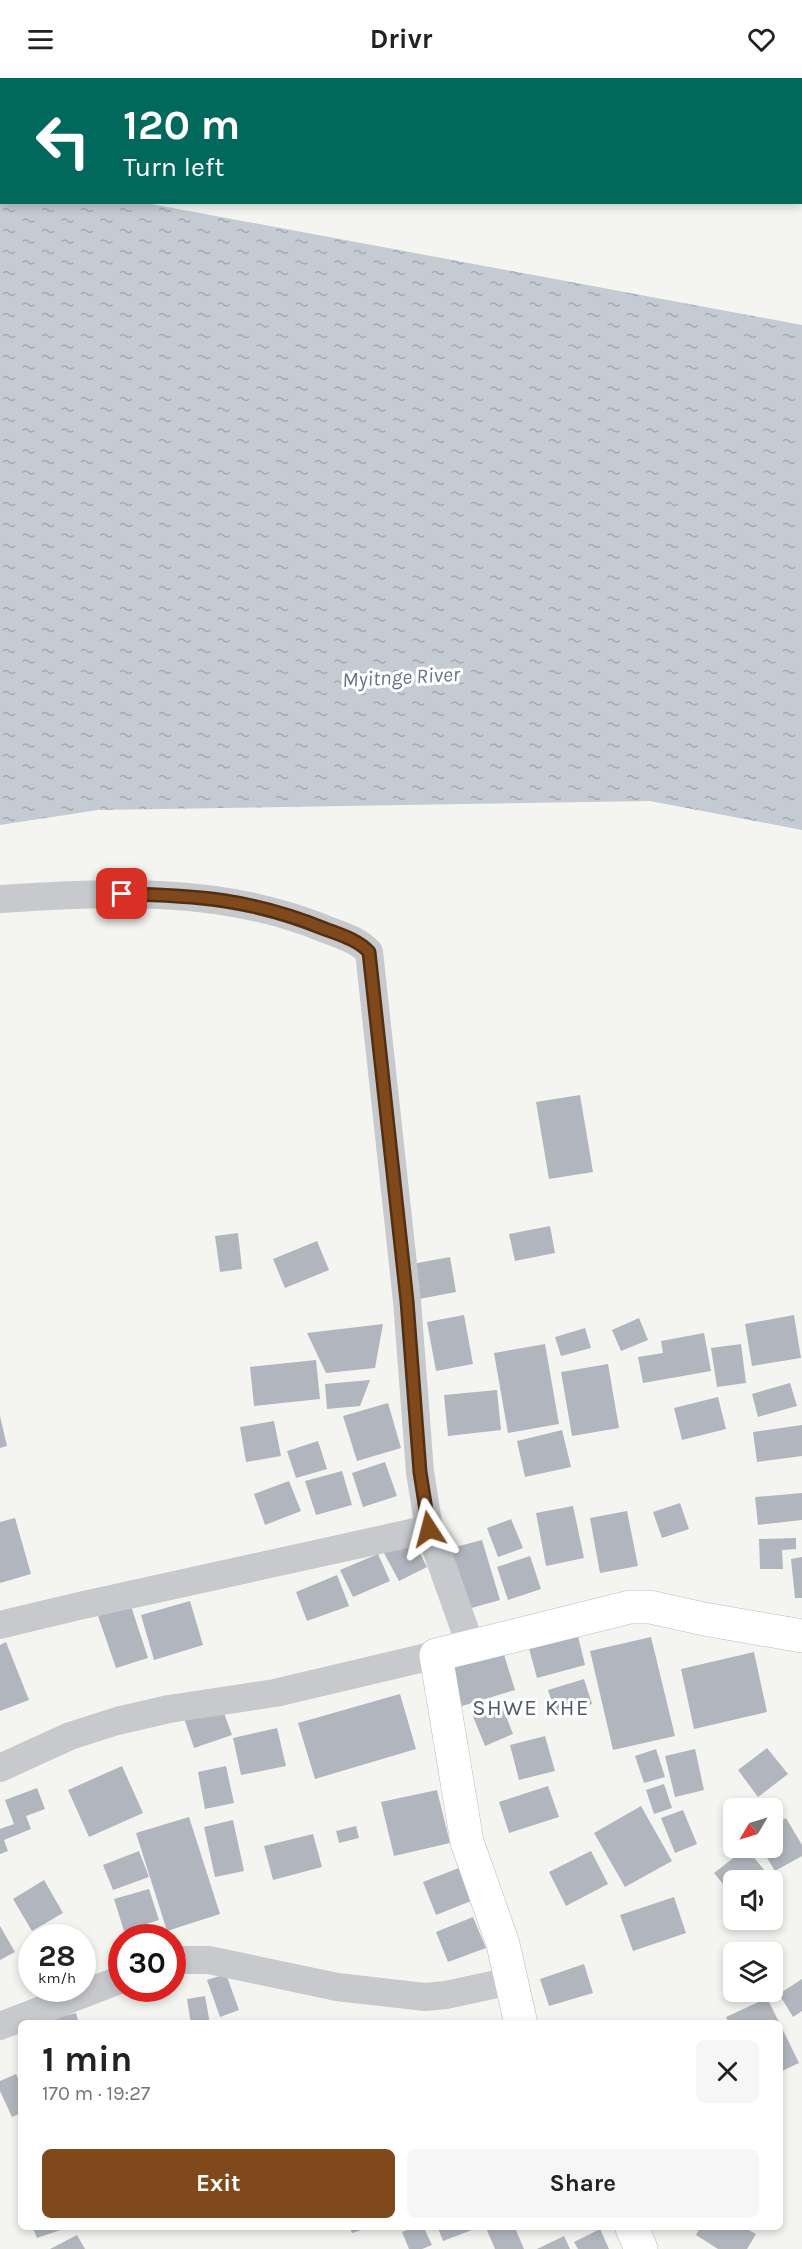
<!DOCTYPE html>
<html lang="en">
<head>
<meta charset="utf-8">
<style>
	:root { --surface:#fff; --page:#f6f6f6; --text:#222; --muted:#767676; --accent:#80491c }
	body { margin:0; font-family:Karla,sans-serif; background:var(--page); color:var(--text); height:100vh; display:flex; flex-direction:column; font-size:22px; white-space:nowrap }
	* { box-sizing:border-box; margin:0 }
	p { font-size:20px; color:var(--muted) }
	.icon { flex:none; width:33px; height:33px; fill:none; stroke:currentColor; stroke-width:2; stroke-linecap:round; stroke-linejoin:round }
	.map { position:relative; flex:1; overflow:hidden }
	.details { position:absolute; left:18px; top:1942px; width:765px; height:210px; display:flex; flex-direction:column; background:var(--surface); border-radius:9px; box-shadow:0 3px 9px #0003 }
	.details>* { flex:none }
	.top-card { position:absolute; left:0px; top:0px; width:802px; height:126px; box-shadow:0 3px 9px #0003; background:#00695c; color:#fff; overflow:hidden }
	.needle { width:39px; rotate:232deg }
	.tools { position:absolute; left:723px; top:1720px; display:grid; gap:12px }
	.tools a { display:grid; place-items:center; width:60px; height:60px; border-radius:9px; background:var(--surface); box-shadow:0 3px 9px #0003; font-size:30px }
	.speed { position:absolute; left:18px; top:1846px; display:flex; gap:12px; font-size:30px; font-weight:700; text-align:center }
	.speed>* { display:grid; place-content:center; width:78px; height:78px; border-radius:50%; background:var(--surface); box-shadow:0 3px 9px #0003; line-height:1 }
	.speed small { font-size:15px; font-weight:400 }
	.speed .limit { border:9px solid #d22; background:#fff; color:#111 }
	.pin { position:absolute; display:grid; place-items:center; width:51px; height:51px; color:#fff; margin:-26px; border-radius:12px; box-shadow:0 3px 9px #0006 }
	.me { position:absolute; width:66px; margin:-33px; rotate:351deg; stroke-linejoin:round; filter:drop-shadow(0 0 4px #0008) }
	.turn { display:flex; align-items:center; gap:21px; height:126px; padding:0 24px; font-size:27px }
	.turn .icon { width:78px; height:78px; stroke-width:2.5 }
	.turn b { display:block; font-size:42px; line-height:51px }
	.round { display:grid; place-items:center; flex:none; width:63px; height:63px; border-radius:9px; background:var(--page) }
	.head { display:flex; align-items:center; justify-content:space-between; height:102px; padding:0 24px }
	h1 { font-size:36px; font-weight:700; line-height:45px }
	.button { display:flex; gap:12px; margin-top:auto; padding:12px 24px }
	.button a { flex:1; height:69px; border-radius:9px; background:var(--accent); color:#fff; font-size:24px; font-weight:700; line-height:69px; text-align:center }
	.button a+a { background:var(--page); color:var(--text) }
	header { display:flex; justify-content:space-between; align-items:center; height:78px; padding:0 24px; background:var(--surface); font-size:27px; font-weight:700 }
	.map>svg:first-child { display:block }
	.water { fill:url(#water-ripples) }
	.building { fill:#b1b6be }
	.lines { fill:none; stroke-linecap:round; stroke-linejoin:round }
	.secondary-casing { stroke:#b8bbc2; stroke-width:34 }
	.street { stroke:#c7c9cd; stroke-width:28 }
	.secondary { stroke:#fff; stroke-width:33 }
	.route-casing { stroke:#532f12; stroke-width:15 }
	.route { stroke:#80491c; stroke-width:10 }
	.labels { text-anchor:middle; dominant-baseline:central; stroke-width:6; stroke-linejoin:round; paint-order:stroke }
	.water-label { font-size:21px; font-style:italic; fill:#627689; stroke:#fff }
	.quarter-label { font-size:22px; letter-spacing:1.5px; fill:#505969; stroke:#fff }
</style>
</head>
<body>
<header><svg class="icon" aria-label="menu" viewBox="0 0 24 24"><path d="M4 6h16M4 12h16M4 18h16"/></svg>Drivr<svg class="icon" aria-label="heart" viewBox="0 0 24 24"><path d="M12 20l-8-8c-3-5 5-10 8-4 3-6 11-1 8 4z"/></svg></header>
<div class="map">
<svg width="802" height="2171" viewBox="0 0 802 2171">
	<defs>
		<pattern id="water-ripples" width="26" height="14" patternUnits="userSpaceOnUse" patternTransform="scale(1.5)"><rect width="26" height="14" fill="#c4cbd2"/><path d="M2 4q2-2 4 0t4 0M15 11q2-2 4 0t4 0" fill="none" stroke="#a3a9b0"/></pattern>
	</defs>
	<rect width="100%" height="100%" fill="#f4f5f1"/>
	<polygon class="water" points="0,97 2,124 146,125 802,247 802,752 650,723 98,732 0,747"/>
	<g class="building">
		<polygon points="580,1017 593,1094 549,1101 536,1024"/>
		<polygon points="550,1148 555,1175 515,1183 509,1156"/>
		<polygon points="238,1155 242,1191 220,1194 215,1158"/>
		<polygon points="317,1163 329,1192 285,1210 273,1181"/>
		<polygon points="450,1179 456,1214 419,1221 412,1186"/>
		<polygon points="464,1237 473,1286 436,1293 427,1244"/>
		<polygon points="794,1237 801,1280 752,1288 745,1246"/>
		<polygon points="639,1240 648,1262 621,1273 612,1252"/>
		<polygon points="383,1246 375,1290 326,1295 307,1255"/>
		<polygon points="585,1250 591,1270 561,1278 555,1259"/>
		<polygon points="704,1255 711,1293 643,1305 638,1279 663,1275 661,1263"/>
		<polygon points="545,1266 559,1346 508,1355 494,1275"/>
		<polygon points="741,1266 746,1305 717,1309 711,1270"/>
		<polygon points="316,1282 320,1321 254,1328 250,1289"/>
		<polygon points="608,1286 619,1350 572,1358 561,1294"/>
		<polygon points="370,1302 360,1328 327,1331 325,1306"/>
		<polygon points="790,1305 797,1328 758,1339 752,1316"/>
		<polygon points="497,1312 501,1352 448,1358 444,1317"/>
		<polygon points="718,1319 726,1351 682,1362 674,1330"/>
		<polygon points="388,1325 401,1370 357,1383 343,1338"/>
		<polygon points="0,1338 7,1368 0,1370"/>
		<polygon points="274,1343 281,1378 246,1384 240,1349"/>
		<polygon points="802,1347 802,1378 757,1384 753,1354"/>
		<polygon points="562,1352 571,1389 525,1399 517,1363"/>
		<polygon points="318,1363 327,1391 296,1400 287,1373"/>
		<polygon points="385,1384 397,1418 363,1429 352,1395"/>
		<polygon points="342,1393 352,1427 316,1437 305,1403"/>
		<polygon points="289,1403 301,1433 265,1447 254,1416"/>
		<polygon points="802,1415 802,1442 758,1447 755,1419"/>
		<polygon points="680,1425 689,1451 662,1460 653,1434"/>
		<polygon points="573,1428 584,1480 546,1488 536,1435"/>
		<polygon points="627,1433 638,1488 600,1495 590,1440"/>
		<polygon points="15,1440 31,1496 0,1505 0,1444"/>
		<polygon points="511,1441 523,1470 498,1479 487,1450"/>
		<polygon points="412,1460 427,1489 399,1503 384,1475"/>
		<polygon points="796,1460 796,1471 782,1472 783,1491 760,1491 759,1461"/>
		<polygon points="482,1462 500,1522 461,1533 444,1472"/>
		<polygon points="378,1476 390,1503 353,1519 340,1492"/>
		<polygon points="530,1478 541,1511 508,1522 497,1489"/>
		<polygon points="802,1479 802,1520 795,1520 791,1481"/>
		<polygon points="337,1497 349,1528 307,1543 296,1514"/>
		<polygon points="190,1523 203,1567 154,1582 141,1537"/>
		<polygon points="131,1528 148,1580 116,1590 98,1538"/>
		<polygon points="576,1550 585,1587 537,1600 527,1563"/>
		<polygon points="651,1559 675,1658 613,1672 590,1573"/>
		<polygon points="6,1564 29,1622 0,1633 0,1567"/>
		<polygon points="501,1567 515,1612 462,1628 449,1584"/>
		<polygon points="754,1574 767,1634 694,1651 681,1591"/>
		<polygon points="584,1601 592,1626 556,1637 548,1612"/>
		<polygon points="400,1616 416,1671 315,1701 298,1645"/>
		<polygon points="501,1625 513,1656 485,1668 472,1636"/>
		<polygon points="221,1627 232,1657 194,1670 184,1640"/>
		<polygon points="277,1650 286,1688 241,1697 233,1660"/>
		<polygon points="545,1658 555,1693 519,1702 510,1667"/>
		<polygon points="767,1670 788,1696 758,1719 738,1692"/>
		<polygon points="656,1671 665,1699 644,1705 635,1678"/>
		<polygon points="695,1671 704,1712 675,1719 665,1678"/>
		<polygon points="122,1688 143,1735 89,1759 68,1712"/>
		<polygon points="226,1688 234,1725 205,1731 198,1694"/>
		<polygon points="664,1706 672,1730 654,1736 646,1712"/>
		<polygon points="548,1708 559,1739 509,1755 499,1724"/>
		<polygon points="37,1710 45,1731 26,1738 31,1751 4,1762 8,1773 0,1776 0,1751 14,1746 5,1722"/>
		<polygon points="437,1712 450,1765 394,1778 381,1724"/>
		<polygon points="641,1728 672,1783 625,1809 594,1755"/>
		<polygon points="683,1732 697,1766 675,1775 661,1740"/>
		<polygon points="189,1739 220,1836 167,1853 136,1755"/>
		<polygon points="786,1740 802,1767 802,1778 775,1793 761,1770 772,1770 772,1748"/>
		<polygon points="233,1742 244,1793 215,1799 204,1749"/>
		<polygon points="356,1748 359,1760 339,1765 336,1753"/>
		<polygon points="313,1756 322,1789 273,1802 264,1768"/>
		<polygon points="746,1770 770,1799 765,1803 734,1803 734,1819 714,1795"/>
		<polygon points="139,1773 149,1799 113,1812 103,1787"/>
		<polygon points="591,1773 608,1806 566,1828 549,1794"/>
		<polygon points="464,1788 476,1821 436,1837 423,1804"/>
		<polygon points="44,1802 63,1835 32,1853 13,1821"/>
		<polygon points="149,1811 159,1842 124,1853 114,1821"/>
		<polygon points="674,1819 686,1855 633,1873 620,1837"/>
		<polygon points="473,1839 486,1870 448,1884 436,1854"/>
		<polygon points="0,1848 15,1874 0,1882"/>
		<polygon points="584,1886 593,1915 549,1928 540,1901"/>
		<polygon points="226,1896 239,1932 220,1939 207,1902"/>
		<polygon points="802,1901 802,1933 793,1939 779,1916"/>
		<polygon points="205,1918 210,1946 191,1946 187,1921"/>
		<polygon points="767,1920 780,1946 729,1946 726,1939"/>
		<polygon points="76,1935 79,1946 44,1946 44,1943"/>
		<polygon points="780,1946 799,1985 780,1994"/>
		<polygon points="16,1996 21,2007 21,2035 12,2039 0,2013 0,2003"/>
		<polygon points="33,2150 66,2150 37,2160"/>
		<polygon points="350,2150 368,2150 352,2155"/>
		<polygon points="412,2150 424,2150 432,2167 422,2171 409,2171 402,2154"/>
		<polygon points="438,2150 471,2150 472,2152 443,2163"/>
		<polygon points="486,2150 515,2150 524,2171 495,2171"/>
		<polygon points="700,2150 745,2150 756,2156 747,2171 718,2171 696,2157"/>
		<polygon points="600,2151 609,2171 578,2171 574,2164"/>
		<polygon points="77,2157 85,2171 50,2171"/>
		<polygon points="564,2158 570,2171 537,2171"/>
	</g>
	<g class="lines">
		<defs>
			<g id="secondary">
				<polyline points="521,1946 503,1866 467,1764 436,1577 630,1529 650,1529 704,1541 802,1558"/>
				<polyline points="632,2150 641,2171"/>
			</g>
		</defs>
		<use href="#secondary" class="secondary-casing"/>
		<g class="street">
			<polyline points="411,0 412,2"/>
			<polyline points="540,0 540,2"/>
			<polyline points="661,0 662,2"/>
			<polyline points="752,0 753,2"/>
			<path d="M 0,821 C 110,814 221,808 325,851 C 341,857 358,862 369,874 L 407,1223 L 420,1394 L 429,1451 L 471,1569"/>
			<polyline points="0,1547 79,1528 429,1451"/>
			<polyline points="0,1690 70,1658 117,1643 169,1631 275,1615 436,1577"/>
			<polyline points="172,1882 209,1882 337,1909 425,1919 446,1917 511,1903"/>
			<polyline points="0,1948 122,1901"/>
		</g>
		<use href="#secondary" class="secondary"/>
	</g>
	<g class="lines">
		<defs>
			<path id="route" d="M 122,816 C 198,817 254,822 325,851 C 341,857 358,862 369,874 L 407,1223 L 420,1394 L 429,1451"/>
		</defs>
		<use href="#route" class="route-casing"/>
		<use href="#route" class="route"/>
	</g>
	<g class="labels">
		<g class="water-label">
			<text transform="translate(401 599) rotate(-3)">Myitnge River</text>
		</g>
		<g class="quarter-label">
			<text x="531" y="1630">SHWE KHE</text>
		</g>
	</g>
</svg>
<div class="tools">
<a><svg class="needle" viewBox="-14 -14 28 28"><path d="M0-13l5 13h-10z" fill="#e53935"/><path d="M0 13l5-13h-10z" fill="#767676"/></svg></a>
<a><svg class="icon" aria-label="sound" viewBox="0 0 24 24"><path d="M4 9h4l5-4v14l-5-4H4zM17 9q2 3 0 6"/></svg></a>
<a><svg class="icon" aria-label="layers" viewBox="0 0 24 24"><path d="M12 4l9 5-9 5-9-5zM3 14l9 5 9-5"/></svg></a>
</div>
<div class="speed"><div>28<small>km/h</small></div><div class="limit">30</div></div>
<div class="pin" style="left:122px;top:816px;background:#d93025"><svg class="icon" aria-label="arrive" viewBox="0 0 24 24"><path d="M6 21V4h12l-3 4 3 4H6"/></svg></div>
<svg class="me" style="left:429px;top:1451px" viewBox="-20 -20 40 40"><path d="M0-17L14 15 0 8-14 15z" fill="#80491c" stroke="#fff" stroke-width="4"/></svg>
<div class="top-card">
<div class="turn"><svg class="icon" aria-label="left" viewBox="0 0 24 24"><path d="M17 20v-9H6M10 6l-5 5 5 5"/></svg><div><b>120 m</b>Turn left</div></div>
</div>
<section class="details">
<div class="head"><div><h1>1 min</h1><p>170 m · 19:27</p></div><a class="round"><svg class="icon" aria-label="close" viewBox="0 0 24 24"><path d="M6 6l12 12M18 6L6 18"/></svg></a></div>
<div class="button"><a>Exit</a><a>Share</a></div>
</section>
</div>
</body>
</html>
